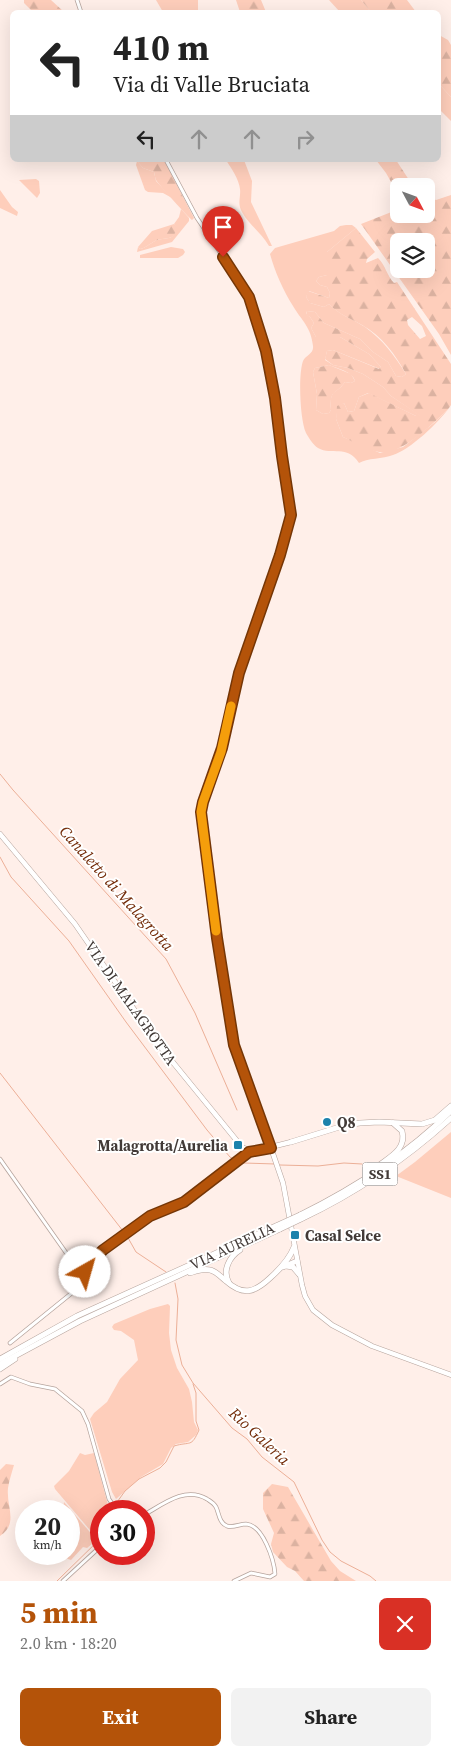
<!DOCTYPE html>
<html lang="en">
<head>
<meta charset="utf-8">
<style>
	:root { --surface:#fff; --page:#f2f2f2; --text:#222; --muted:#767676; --accent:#b45309 }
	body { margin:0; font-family:"Source Serif 4",serif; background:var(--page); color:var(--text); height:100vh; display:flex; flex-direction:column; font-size:19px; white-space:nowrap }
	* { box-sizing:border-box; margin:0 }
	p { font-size:16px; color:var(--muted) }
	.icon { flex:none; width:28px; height:28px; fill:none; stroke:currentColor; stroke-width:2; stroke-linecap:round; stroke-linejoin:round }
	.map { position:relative; height:1581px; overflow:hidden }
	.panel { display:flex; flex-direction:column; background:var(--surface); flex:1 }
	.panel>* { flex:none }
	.top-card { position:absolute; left:10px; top:10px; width:431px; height:152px; border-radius:8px; box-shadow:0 5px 20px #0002; background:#fff; color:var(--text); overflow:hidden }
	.needle { width:32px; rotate:131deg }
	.buttons { position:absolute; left:390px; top:178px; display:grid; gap:10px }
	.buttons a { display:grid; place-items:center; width:45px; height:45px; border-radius:8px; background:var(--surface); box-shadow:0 5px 20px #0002; font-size:25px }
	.speed { position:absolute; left:15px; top:1500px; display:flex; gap:10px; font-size:25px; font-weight:700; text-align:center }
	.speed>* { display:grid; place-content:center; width:65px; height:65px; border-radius:50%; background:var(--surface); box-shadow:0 5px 20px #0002; line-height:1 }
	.speed small { font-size:12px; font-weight:400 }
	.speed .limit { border:8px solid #d22; background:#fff; color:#111 }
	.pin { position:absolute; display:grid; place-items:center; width:42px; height:42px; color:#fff; margin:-51px -21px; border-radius:50% 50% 50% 0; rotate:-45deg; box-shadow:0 0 5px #0007 }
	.pin .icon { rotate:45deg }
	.me { position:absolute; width:55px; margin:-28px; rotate:38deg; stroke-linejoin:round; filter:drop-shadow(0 0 4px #0008) }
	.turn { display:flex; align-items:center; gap:18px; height:105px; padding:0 20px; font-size:22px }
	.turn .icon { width:65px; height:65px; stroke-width:2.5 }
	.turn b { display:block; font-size:35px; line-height:42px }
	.lanes { display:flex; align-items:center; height:48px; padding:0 20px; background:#0003; justify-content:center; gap:25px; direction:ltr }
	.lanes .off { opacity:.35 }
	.round { display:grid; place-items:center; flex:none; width:52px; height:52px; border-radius:8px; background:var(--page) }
	.overview { display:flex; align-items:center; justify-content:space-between; height:85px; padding:0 20px }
	h1 { font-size:30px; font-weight:700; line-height:38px; color:var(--accent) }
	.button { display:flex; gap:10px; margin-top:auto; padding:10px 20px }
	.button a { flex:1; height:58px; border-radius:8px; background:var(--accent); color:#fff; font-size:20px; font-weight:700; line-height:58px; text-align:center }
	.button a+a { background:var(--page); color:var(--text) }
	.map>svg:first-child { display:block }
	.green { fill:#fecebb; fill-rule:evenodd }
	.forest { fill:url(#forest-firs); fill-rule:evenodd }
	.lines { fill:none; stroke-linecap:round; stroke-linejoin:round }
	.stream { stroke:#ecaf97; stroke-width:1 }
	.minor-casing { stroke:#b6a49d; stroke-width:4.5 }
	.secondary-casing { stroke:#b6a49d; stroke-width:5.5 }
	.trunk-casing { stroke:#b6a49d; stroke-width:6 }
	.minor { stroke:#fff; stroke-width:3 }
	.secondary { stroke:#fff; stroke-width:4.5 }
	.trunk { stroke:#fff; stroke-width:5 }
	.trunk-bridge-casing { stroke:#b6a49d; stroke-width:6; stroke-linecap:butt }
	.trunk-bridge { stroke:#fff; stroke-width:5 }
	.route-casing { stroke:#753606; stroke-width:12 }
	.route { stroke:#b45309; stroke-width:9 }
	.slow { stroke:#f59e0b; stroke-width:9 }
	.poi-dot { fill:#1c82ac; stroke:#fff; stroke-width:2 }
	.labels { text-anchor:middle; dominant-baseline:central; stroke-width:4; stroke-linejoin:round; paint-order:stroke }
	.shield { fill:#fff; stroke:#7b7573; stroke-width:1 }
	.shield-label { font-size:14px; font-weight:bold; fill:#423a37 }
	.street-label { font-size:15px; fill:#423a37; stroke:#fff }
	.poi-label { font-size:15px; font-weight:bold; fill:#423a37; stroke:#fff; text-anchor:start }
	.water-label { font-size:16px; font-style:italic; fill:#732c09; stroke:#fff }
</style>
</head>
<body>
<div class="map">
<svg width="451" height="1581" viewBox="0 0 451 1581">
	<defs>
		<pattern id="forest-firs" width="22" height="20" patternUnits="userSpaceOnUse" patternTransform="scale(1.25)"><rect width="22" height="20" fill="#fecebb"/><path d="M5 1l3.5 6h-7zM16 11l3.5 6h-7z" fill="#dbb2a1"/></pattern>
	</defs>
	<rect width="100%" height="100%" fill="#ffefe9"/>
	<g class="green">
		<polygon points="156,0 198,0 198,12 163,12"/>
		<polygon points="329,0 361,0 371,12 340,12"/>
		<polygon points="439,84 451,97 451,121 439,109"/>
		<path d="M 226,160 L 244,160 L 252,181 L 251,202 L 272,246 L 269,246 C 261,232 249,225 242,212 C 237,204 241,197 240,189 C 239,179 231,168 226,160 Z"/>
		<polygon points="137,161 143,168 154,172 156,181 172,198 163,193 148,192 145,190 136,165"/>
		<polygon points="36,179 39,181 40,193 37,198 19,180"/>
		<polygon points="0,190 12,207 18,212 17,216 0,208"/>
		<path d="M 181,209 L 189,218 L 189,221 L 172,242 L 137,252 L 138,247 L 140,249 C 146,248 149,244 155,241 C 165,236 175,243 176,226 L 174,224 L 179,217 Z"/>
		<path d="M 346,225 L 352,225 L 356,228 L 327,252 L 327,275 L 319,277 L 316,281 L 320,285 L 327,287 L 330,293 L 329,298 L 309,291 L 306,297 L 310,303 L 324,307 L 329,304 C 339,315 353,319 365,327 C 383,340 394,355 406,374 L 402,377 L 396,376 L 388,362 L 373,352 L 360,339 L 324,323 L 315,312 L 307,311 L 306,314 L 310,317 L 314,323 L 311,328 L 316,337 L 340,337 L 369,354 L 381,367 L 380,369 L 333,350 L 327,351 L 325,360 L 333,365 L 348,368 L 363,374 L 383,387 L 391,396 L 421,416 L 416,416 L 368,393 L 359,397 L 354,411 L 348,412 L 344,403 L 338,407 L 336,419 L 343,437 L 380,453 L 403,447 L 434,423 L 449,408 C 439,422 410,450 393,455 C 383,459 367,458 359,463 C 347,444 332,456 318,448 C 313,445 309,438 306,433 C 300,420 298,375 303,361 C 306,355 314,354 313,346 C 311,327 302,321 293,306 C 283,290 275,272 270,254 L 275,248 L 334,231 L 340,226 ZM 329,365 C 338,369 352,371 355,381 L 351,383 L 345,382 C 334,397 330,387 331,410 L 329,413 L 323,414 L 316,410 L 317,394 L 313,372 L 315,368 Z"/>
		<polygon points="171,247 183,249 185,252 183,255 178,258 140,258 140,255"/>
		<polygon points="451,1132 451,1198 396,1176 415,1162"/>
		<polygon points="168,1304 170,1306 169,1333 171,1350 177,1368 189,1389 192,1402 194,1422 198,1430 196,1435 188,1442 176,1444 171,1448 163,1464 141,1477 116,1499 112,1492 90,1419 94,1413 107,1402 120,1379 138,1360 134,1340 121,1331 114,1330 112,1327 114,1324 150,1309"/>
		<polygon points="80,1453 85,1455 94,1453 108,1505 106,1511 101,1511 101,1522 95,1536 55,1489 54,1486 69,1471"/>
		<polygon points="64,1502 95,1538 92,1544 87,1548 83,1547 71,1560 68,1559 63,1554 69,1554 69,1511 63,1511"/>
	</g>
	<g class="forest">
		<polygon points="24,0 51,0 64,12 33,12 24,3"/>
		<polygon points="236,0 261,0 266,12 240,12"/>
		<polygon points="361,0 407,0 416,12 371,12"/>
		<polygon points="439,35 448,40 451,45 451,97 439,84"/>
		<path d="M 136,160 L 164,160 L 194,218 L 192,220 C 189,218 158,184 156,180 C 155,178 155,175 154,172 L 143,168 Z"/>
		<polygon points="376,160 396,160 413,186 399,186 399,196 386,173"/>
		<path d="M 451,195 L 451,355 L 439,334 L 361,224 L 399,209 L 399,214 L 426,214 L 426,196 L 436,200 ZM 399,241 L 426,241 L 426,269 L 399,269 Z"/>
		<path d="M 174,224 L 177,226 C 175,243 165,236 155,241 C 149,244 146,248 140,249 L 138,247 L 152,231 Z"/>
		<path d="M 356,228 L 375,252 L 367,259 L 366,263 L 378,258 C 386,266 387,276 394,283 L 397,282 L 451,364 L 451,405 L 449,408 C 435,422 400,457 379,452 C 367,450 354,442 343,437 L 336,419 L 337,406 L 344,403 L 348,412 L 354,411 L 359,397 L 369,393 L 416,416 L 420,416 L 391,396 L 383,387 L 363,374 L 348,368 L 333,365 L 325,359 L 327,351 L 333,350 L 379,369 L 381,367 L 369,354 L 340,337 L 316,337 L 311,328 L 314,323 L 310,317 L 306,315 L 307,311 L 315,312 L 324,323 L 360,339 L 373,352 L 388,362 L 396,376 L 402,377 L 406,374 C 395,354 382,336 362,325 C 350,318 338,314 329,304 L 324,307 L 310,303 L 306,297 L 308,291 L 329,298 L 330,293 L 327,287 L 320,285 L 316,281 L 319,277 L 327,275 L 327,252 ZM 412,317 L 422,326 L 426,336 L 420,339 L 408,325 L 407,320 Z"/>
		<path d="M 329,365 L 351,374 L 355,381 L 351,383 L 345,382 C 334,397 330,388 331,410 L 329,413 L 323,414 L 316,410 L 317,394 L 313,372 L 315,368 Z"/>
		<path d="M 6,1464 L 14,1465 C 12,1472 9,1481 8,1488 C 6,1507 19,1523 0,1536 L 0,1470 Z"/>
		<polygon points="272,1484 288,1487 331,1561 340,1571 356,1581 304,1581 295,1571 287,1567 273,1552 271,1544 274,1533 263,1509 263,1493"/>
	</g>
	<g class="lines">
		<g class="stream">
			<polyline points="0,774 13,790 166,959 195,1013 237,1110"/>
			<polyline points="0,857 11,877 69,941 126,1022 207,1130 230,1157 238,1162 244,1163 275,1164"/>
			<polyline points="0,1073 123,1231"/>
			<polyline points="280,1165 318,1166 344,1163 362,1164"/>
			<polyline points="127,1236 136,1252 166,1272"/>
			<polyline points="175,1283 178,1299 176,1340 182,1365 193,1383 232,1428 247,1439 262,1457 294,1482 322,1540 330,1552 341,1561 370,1576 376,1581"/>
			<path d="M 115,1505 L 125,1491 L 139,1479 L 160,1468 L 166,1462 L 174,1446 C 191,1441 191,1448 199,1430 L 196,1421 L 196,1393 L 193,1384"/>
			<polyline points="57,1581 101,1538"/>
		</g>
		<defs>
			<g id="minor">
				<polyline points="77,0 81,12"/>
				<polyline points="166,160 197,218 242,285 253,308 270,368 275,398 282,456 291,509 289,526 280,555 239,673 222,748 203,803 201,812 217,938 234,1045 271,1148"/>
				<polyline points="0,1159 74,1264 84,1275"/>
				<polyline points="10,1343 78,1288 83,1281 87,1269 103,1250 150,1216 159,1211 184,1202 249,1152"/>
				<polyline points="0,1384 11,1377 30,1384 55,1389 82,1411 88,1424 109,1499 115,1508 120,1511"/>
				<path d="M 144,1515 C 163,1504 185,1486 207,1499 C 210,1501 214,1503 216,1507 C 219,1513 219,1523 227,1526 C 233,1528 240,1524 246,1524 C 263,1525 274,1560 275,1574 L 270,1577 L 251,1573 L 234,1581"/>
				<polyline points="63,1581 101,1546"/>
			</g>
			<g id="secondary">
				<polyline points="0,834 75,924 158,1044 242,1147 251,1152 291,1142"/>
				<polyline points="271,1148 283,1183 302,1285 305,1296 313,1310 332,1325 372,1346 451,1375"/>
			</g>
			<g id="trunk">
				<polyline points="291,1142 346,1125 360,1123 379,1122 422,1124 435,1120 451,1106"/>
				<path d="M 378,1166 C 390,1157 407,1149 402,1131 L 393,1123"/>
				<path d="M 300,1215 C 355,1188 407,1154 451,1111"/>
				<path d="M 301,1219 C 356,1193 406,1159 451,1118"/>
				<polyline points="286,1266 293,1267 299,1274"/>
				<polyline points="283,1267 297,1261"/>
				<path d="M 190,1273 C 196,1271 203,1268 210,1270 C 216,1271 221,1277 226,1281 C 243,1296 254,1293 270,1278 C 280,1269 289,1260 294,1247"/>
				<path d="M 229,1283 C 222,1271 229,1257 240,1250"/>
				<polyline points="0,1359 77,1316 278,1225"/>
				<polyline points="0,1364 80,1321 280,1229"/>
				<polyline points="0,1369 15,1359"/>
			</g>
		</defs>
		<use href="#minor" class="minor-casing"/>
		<use href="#secondary" class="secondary-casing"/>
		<use href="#trunk" class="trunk-casing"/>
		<use href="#minor" class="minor"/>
		<use href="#secondary" class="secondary"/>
		<use href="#trunk" class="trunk"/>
		<defs>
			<g id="trunk-bridge">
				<polyline points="278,1225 300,1215"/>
				<polyline points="280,1229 301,1219"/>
			</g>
		</defs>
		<use href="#trunk-bridge" class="trunk-bridge-casing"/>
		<use href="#trunk-bridge" class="trunk-bridge"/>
	</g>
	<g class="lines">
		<defs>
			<polyline id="route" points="85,1272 94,1259 103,1250 150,1216 184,1202 249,1152 271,1148 234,1045 217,938 201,812 203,802 222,748 239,673 280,555 291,515 282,456 275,398 266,351 249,297 223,257"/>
		</defs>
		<use href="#route" class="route-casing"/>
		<use href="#route" class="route"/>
		<polyline class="slow" points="216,931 201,812 203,802 221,752 231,706"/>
	</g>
	<g class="poi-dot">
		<circle cx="327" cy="1122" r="5"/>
		<rect x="233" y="1140" width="10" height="10" rx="2.5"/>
		<rect x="290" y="1230" width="10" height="10" rx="2.5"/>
	</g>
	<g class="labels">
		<rect class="shield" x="362.5" y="1162.5" width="35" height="23" rx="4"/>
		<g class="shield-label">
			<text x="380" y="1174">SS1</text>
		</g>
		<g class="street-label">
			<text transform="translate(131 1003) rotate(55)">VIA DI MALAGROTTA</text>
			<text transform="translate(232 1246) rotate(-25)">VIA AURELIA</text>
		</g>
		<g class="poi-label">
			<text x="337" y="1122">Q8</text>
			<text x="228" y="1145" text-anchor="end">Malagrotta/Aurelia</text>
			<text x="305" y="1235">Casal Selce</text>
		</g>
		<g class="water-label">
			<text transform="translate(117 888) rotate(48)">Canaletto di Malagrotta</text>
			<text transform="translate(260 1436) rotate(43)">Rio Galeria</text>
		</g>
	</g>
</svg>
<div class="buttons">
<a><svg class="needle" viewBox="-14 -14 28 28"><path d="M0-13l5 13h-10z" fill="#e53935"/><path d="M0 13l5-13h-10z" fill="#767676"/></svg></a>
<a><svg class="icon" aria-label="layers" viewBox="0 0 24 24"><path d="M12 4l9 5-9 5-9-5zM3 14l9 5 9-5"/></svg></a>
</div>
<div class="speed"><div>20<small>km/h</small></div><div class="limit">30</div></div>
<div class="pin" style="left:223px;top:257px;background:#d93025"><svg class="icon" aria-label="arrive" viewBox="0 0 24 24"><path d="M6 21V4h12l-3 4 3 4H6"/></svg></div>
<svg class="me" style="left:85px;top:1272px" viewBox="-20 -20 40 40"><circle r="19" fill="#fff"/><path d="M0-13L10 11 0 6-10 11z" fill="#b45309"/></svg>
<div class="top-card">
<div class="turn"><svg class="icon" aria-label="left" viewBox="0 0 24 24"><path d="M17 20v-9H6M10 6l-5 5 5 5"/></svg><div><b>410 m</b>Via di Valle Bruciata</div></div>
<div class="lanes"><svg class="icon" aria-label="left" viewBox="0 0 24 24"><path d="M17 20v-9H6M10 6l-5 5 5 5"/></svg><svg class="icon off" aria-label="ahead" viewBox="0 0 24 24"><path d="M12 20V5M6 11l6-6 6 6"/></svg><svg class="icon off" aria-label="ahead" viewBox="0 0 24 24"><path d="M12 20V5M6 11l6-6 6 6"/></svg><svg class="icon off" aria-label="right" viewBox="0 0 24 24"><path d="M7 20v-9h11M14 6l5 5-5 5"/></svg></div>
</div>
</div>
<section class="panel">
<div class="overview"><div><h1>5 min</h1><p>2.0 km · 18:20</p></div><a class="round" style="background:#d93025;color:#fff"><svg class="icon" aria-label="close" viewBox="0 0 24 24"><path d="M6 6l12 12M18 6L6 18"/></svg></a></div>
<div class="button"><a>Exit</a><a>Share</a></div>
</section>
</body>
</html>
